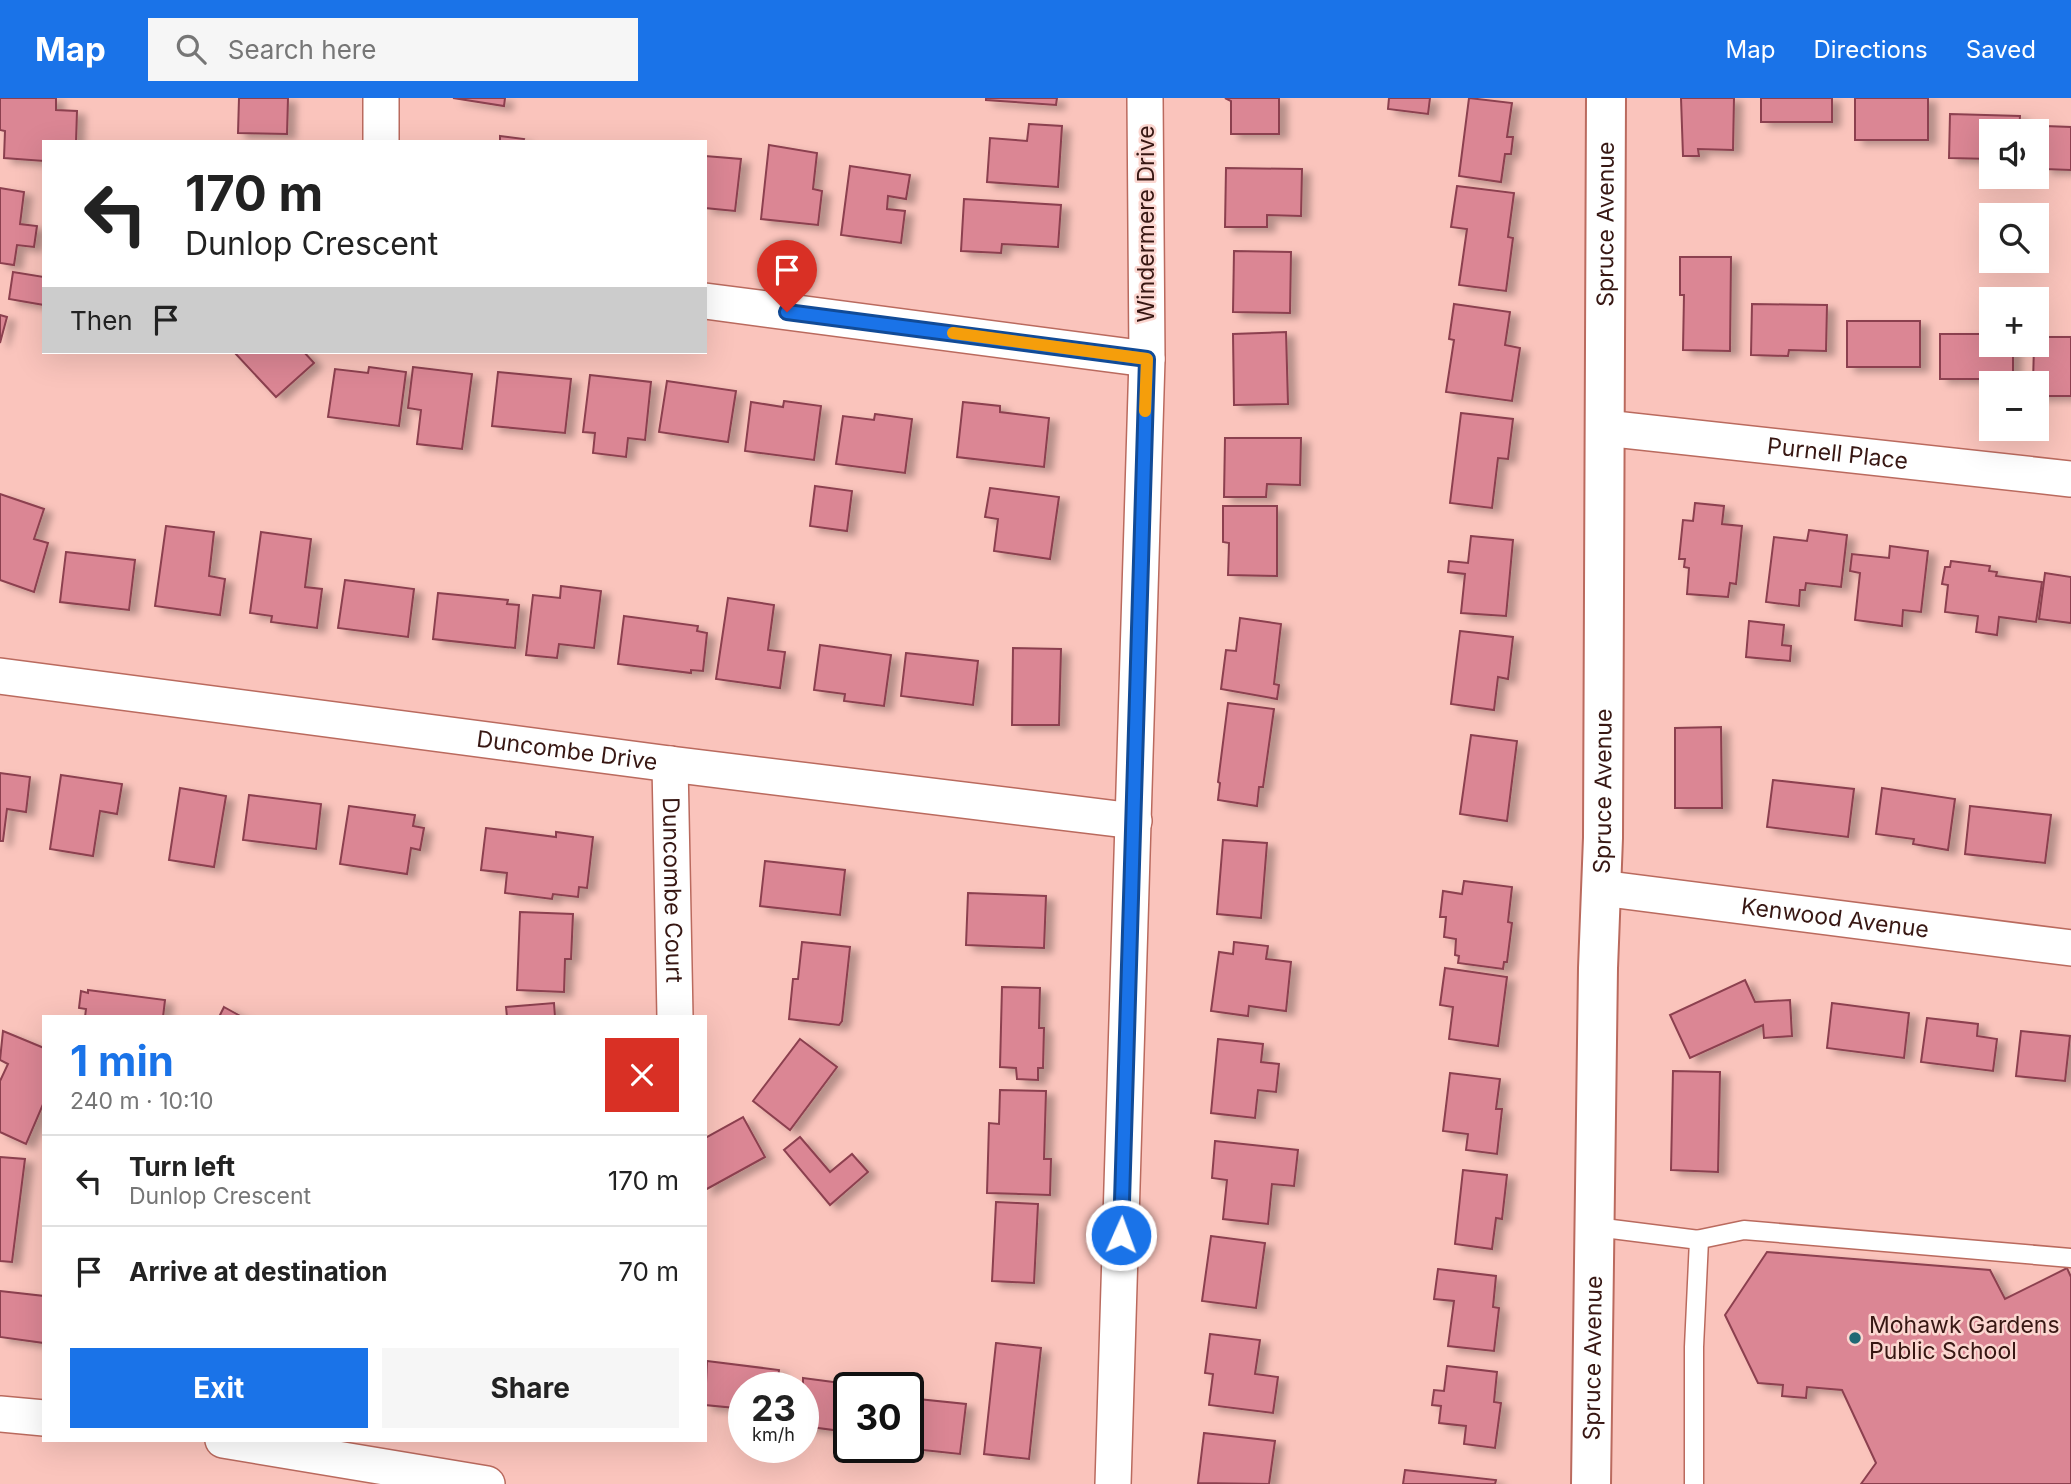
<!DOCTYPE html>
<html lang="en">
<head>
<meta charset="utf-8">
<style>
	:root { --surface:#fff; --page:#f6f6f6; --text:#222; --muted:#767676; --line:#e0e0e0; --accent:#1a73e8 }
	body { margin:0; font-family:Inter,sans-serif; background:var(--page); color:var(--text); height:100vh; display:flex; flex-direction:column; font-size:26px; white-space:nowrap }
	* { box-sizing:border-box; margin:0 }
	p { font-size:23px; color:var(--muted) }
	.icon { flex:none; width:38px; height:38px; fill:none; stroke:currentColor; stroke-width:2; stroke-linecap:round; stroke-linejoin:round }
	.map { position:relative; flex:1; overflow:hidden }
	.side { position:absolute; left:42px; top:917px; width:665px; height:427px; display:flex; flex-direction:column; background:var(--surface); border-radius:0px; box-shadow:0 7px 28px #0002 }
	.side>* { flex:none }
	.top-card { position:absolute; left:42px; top:42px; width:665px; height:214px; border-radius:0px; box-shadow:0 7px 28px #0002; background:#fff; color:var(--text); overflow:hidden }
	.fabs { position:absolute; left:1979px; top:21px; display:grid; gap:14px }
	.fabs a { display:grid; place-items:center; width:70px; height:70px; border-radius:0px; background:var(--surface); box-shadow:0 7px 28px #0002; font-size:35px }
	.speed { position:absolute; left:728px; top:1274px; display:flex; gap:14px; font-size:35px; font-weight:700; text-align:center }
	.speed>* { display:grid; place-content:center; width:91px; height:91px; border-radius:50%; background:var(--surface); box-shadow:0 7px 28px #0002; line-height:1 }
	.speed small { font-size:18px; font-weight:400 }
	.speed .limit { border:4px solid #111; border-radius:10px; background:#fff; color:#111 }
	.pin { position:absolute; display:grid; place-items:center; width:60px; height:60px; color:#fff; margin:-72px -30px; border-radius:50% 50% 50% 0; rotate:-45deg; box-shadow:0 0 7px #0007 }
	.pin .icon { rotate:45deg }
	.me { position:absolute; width:77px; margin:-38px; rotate:2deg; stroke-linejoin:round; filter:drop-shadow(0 0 5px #0008) }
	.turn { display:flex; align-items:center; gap:24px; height:147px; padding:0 28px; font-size:32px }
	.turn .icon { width:91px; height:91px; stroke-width:2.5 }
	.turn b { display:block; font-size:49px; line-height:60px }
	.then { display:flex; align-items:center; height:66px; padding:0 28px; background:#0003; gap:14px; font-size:26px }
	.round { display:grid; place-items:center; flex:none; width:74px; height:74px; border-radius:0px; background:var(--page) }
	.overview { display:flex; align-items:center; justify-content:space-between; height:119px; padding:0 28px }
	h1 { font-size:42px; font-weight:700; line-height:52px; color:var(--accent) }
	.action { display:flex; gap:14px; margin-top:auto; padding:14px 28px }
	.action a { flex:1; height:80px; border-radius:0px; background:var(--accent); color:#fff; font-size:28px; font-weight:700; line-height:80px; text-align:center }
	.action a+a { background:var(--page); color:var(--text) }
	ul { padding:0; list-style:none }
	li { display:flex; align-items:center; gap:21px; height:91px; padding:0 28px; border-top:2px solid var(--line) }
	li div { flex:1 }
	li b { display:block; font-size:26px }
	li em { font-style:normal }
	header { display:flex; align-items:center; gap:42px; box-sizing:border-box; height:98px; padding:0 35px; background:var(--accent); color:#fff }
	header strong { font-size:33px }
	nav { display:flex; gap:38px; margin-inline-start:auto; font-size:24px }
	.search { width:490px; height:63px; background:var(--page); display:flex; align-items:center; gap:18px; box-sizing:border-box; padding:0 24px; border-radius:0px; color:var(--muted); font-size:26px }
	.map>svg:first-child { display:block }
	.building { fill:#db8694; stroke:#8c404f; stroke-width:2; filter:url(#shadow) }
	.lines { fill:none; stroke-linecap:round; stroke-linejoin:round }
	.service-casing { stroke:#ba6a5e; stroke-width:21 }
	.minor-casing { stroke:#ba6a5e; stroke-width:38 }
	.tertiary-casing { stroke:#ba6a5e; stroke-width:42 }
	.service { stroke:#fff; stroke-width:18 }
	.minor { stroke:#fff; stroke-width:35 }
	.tertiary { stroke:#fff; stroke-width:38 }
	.route-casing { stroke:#114b97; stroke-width:18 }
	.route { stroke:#1a73e8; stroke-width:12 }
	.slow { stroke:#f59e0b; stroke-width:12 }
	.poi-dot { fill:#206974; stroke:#fbd6d0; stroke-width:2.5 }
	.labels { text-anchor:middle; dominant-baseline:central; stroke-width:5; stroke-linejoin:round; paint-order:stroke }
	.street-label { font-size:23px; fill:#371713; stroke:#fbd6d0 }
	.poi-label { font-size:23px; fill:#371713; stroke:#fbd6d0; text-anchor:start }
</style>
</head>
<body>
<header>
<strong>Map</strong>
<div class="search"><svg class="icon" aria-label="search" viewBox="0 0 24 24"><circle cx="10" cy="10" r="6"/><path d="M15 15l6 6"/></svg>Search here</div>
<nav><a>Map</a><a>Directions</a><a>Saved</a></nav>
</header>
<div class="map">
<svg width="2071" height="1386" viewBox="0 0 2071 1386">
	<defs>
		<filter id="shadow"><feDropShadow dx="8" dy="4.5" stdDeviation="3.5" flood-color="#0004"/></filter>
	</defs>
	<rect width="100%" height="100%" fill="#fac4bc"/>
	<g class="building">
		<polygon points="0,0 56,0 56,12 77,13 76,44 44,44 44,63 4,60 5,33 0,32"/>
		<polygon points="239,0 288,0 287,36 238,35"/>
		<polygon points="453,0 505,0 504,8"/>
		<polygon points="986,0 1057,0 1056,7 986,2"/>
		<polygon points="1225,0 1279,0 1279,36 1231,36 1231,3"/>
		<polygon points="1389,0 1430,0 1428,16 1388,11"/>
		<polygon points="1469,0 1512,5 1507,39 1513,39 1511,56 1505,56 1501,84 1459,78"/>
		<polygon points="1681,0 1734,0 1733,52 1698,51 1699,58 1683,58"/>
		<rect x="1761" y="0" width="71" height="24"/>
		<rect x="1855" y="0" width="73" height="42"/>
		<polygon points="1950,16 2020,18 2019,33 1992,33 1992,61 1949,60"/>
		<polygon points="1029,26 1062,28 1058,89 987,84 990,40 1027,43"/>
		<polygon points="2045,28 2071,29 2071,72 2044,71"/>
		<polygon points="500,38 524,41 523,44 500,44"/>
		<polygon points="769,47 817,55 813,91 822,93 818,127 761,121"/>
		<polygon points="705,58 741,61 735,113 705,110"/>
		<polygon points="850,68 910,77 906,101 888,98 887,111 905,113 901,145 841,137"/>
		<polygon points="1226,70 1302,71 1301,118 1267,117 1267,129 1225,129"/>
		<polygon points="1457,88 1514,95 1508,139 1513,140 1506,193 1459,187 1467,131 1451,129"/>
		<polygon points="0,90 24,94 20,126 37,128 34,149 17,147 14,167 0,165"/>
		<polygon points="964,101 1061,107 1058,149 1002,146 1001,155 961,153"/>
		<polygon points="1234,153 1291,154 1290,215 1233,214"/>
		<polygon points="1680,159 1731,159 1730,253 1683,252 1684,197 1680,197"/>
		<polygon points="13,174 44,179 44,207 9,201"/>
		<polygon points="1454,206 1510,214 1505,247 1520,250 1512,303 1446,294 1454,242 1449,241"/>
		<polygon points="1752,206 1827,207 1826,253 1789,252 1788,258 1751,257"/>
		<polygon points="0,217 7,219 0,245"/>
		<rect x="1847" y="223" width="73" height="46"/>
		<polygon points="1286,234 1288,306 1234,307 1233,236"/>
		<polygon points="1940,236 1992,236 1992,247 2013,247 2013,281 1940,281"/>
		<polygon points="2037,239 2071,239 2071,298 2037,298 2037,285 2033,285 2034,247 2037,247"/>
		<polygon points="234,254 304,254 314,265 276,299"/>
		<polygon points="369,269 406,274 399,328 328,319 335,271 368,275"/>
		<polygon points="413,269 472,276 462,351 417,346 421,312 408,310"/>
		<polygon points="498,274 571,281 565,335 492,328"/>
		<polygon points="590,277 651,284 645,342 628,340 626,359 593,355 595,335 583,334"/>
		<polygon points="667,283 736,293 728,344 659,334"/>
		<polygon points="784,303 821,308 814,362 745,353 751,304 783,309"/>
		<polygon points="963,304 1000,308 1000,314 1049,320 1044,369 957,359"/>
		<polygon points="1461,315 1513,321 1508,361 1498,360 1492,410 1450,405"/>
		<polygon points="875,316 912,321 905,375 836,366 843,318 874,322"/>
		<polygon points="1225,340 1301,340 1300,387 1267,386 1266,399 1224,399"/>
		<polygon points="815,388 852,393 847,433 810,428"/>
		<polygon points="990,390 1059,399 1050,461 994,453 998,421 985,419"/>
		<polygon points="0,396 44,411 34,441 48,445 34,494 0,482"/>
		<polygon points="1695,405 1724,408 1722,426 1742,428 1736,486 1730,485 1728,499 1687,496 1689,470 1684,469 1685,461 1679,461 1683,422 1693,423"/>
		<polygon points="1223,408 1277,408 1277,478 1228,477 1229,445 1223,444"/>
		<polygon points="166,428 214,434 209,478 225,481 220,517 155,508"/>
		<polygon points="1809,432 1847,437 1841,489 1806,485 1805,492 1800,492 1799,508 1766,504 1774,439 1807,443"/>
		<polygon points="261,434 311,441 305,489 322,491 317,530 271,524 272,518 250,515"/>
		<polygon points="1471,438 1513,442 1506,518 1461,515 1465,476 1448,474 1449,463 1468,465"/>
		<polygon points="1890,448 1928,453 1921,514 1903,512 1902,528 1855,522 1860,475 1850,473 1852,456 1889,460"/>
		<polygon points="66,454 135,462 129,512 60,504"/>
		<polygon points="1951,463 1990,468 1989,473 1997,474 1996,478 2042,484 2036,524 1999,519 1997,537 1976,534 1978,518 1945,514 1948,487 1942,486 1945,469 1950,469"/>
		<polygon points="2045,475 2071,479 2071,525 2039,521"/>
		<polygon points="345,482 414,491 408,539 338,530"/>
		<polygon points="561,488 601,493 594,550 559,546 557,560 526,557 533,497 560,500"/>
		<polygon points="438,495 508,502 507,506 519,507 515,550 433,541"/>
		<polygon points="728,500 774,507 768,552 785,554 780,590 716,581"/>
		<polygon points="624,518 698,528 697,533 707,535 703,573 691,572 691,575 618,566"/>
		<polygon points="1240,520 1281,526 1274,586 1279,587 1277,601 1221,591 1226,552 1236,553"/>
		<polygon points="1749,523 1784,527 1782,547 1791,548 1790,563 1746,559"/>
		<polygon points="1460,533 1513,539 1508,581 1498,579 1494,612 1451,606"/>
		<polygon points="820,547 891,557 884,608 844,603 845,596 814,592"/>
		<polygon points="1013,550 1061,551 1059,627 1012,627"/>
		<polygon points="906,555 978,563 973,607 901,598"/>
		<polygon points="1228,605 1274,611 1263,689 1259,689 1257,708 1218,702 1220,685 1218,684"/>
		<polygon points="1721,629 1722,710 1675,710 1675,630"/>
		<polygon points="1471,637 1517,643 1507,723 1460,716"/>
		<polygon points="0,675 30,679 26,714 7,711 3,743 0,743"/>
		<polygon points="61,677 122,686 117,716 100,713 93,758 50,751"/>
		<polygon points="1773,682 1854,691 1848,739 1767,729"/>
		<polygon points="180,690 226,698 214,769 169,762"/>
		<polygon points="1882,690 1955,701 1948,752 1913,746 1914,741 1876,736"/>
		<polygon points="249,697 321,706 316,751 243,742"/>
		<polygon points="349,708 415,717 413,728 424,730 420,752 411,750 407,776 340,766"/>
		<polygon points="1970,708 2051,717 2045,765 1965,756"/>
		<polygon points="486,730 556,739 556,734 593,739 587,790 579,789 578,799 553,796 552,801 505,795 507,775 481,772"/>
		<polygon points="1223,742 1267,745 1261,820 1217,816"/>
		<polygon points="765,763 845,772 840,817 760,808"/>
		<polygon points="1464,783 1512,789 1508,824 1512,825 1507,864 1504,864 1503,871 1458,865 1459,858 1455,857 1456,841 1444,839 1446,819 1440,819 1443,793 1462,796"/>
		<polygon points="968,795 1046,798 1044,850 966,847"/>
		<polygon points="520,814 573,816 571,861 565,861 564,894 517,892"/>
		<polygon points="802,844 850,849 842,923 839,927 789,921 793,881 798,881"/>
		<polygon points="1234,844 1268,848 1266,861 1291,864 1286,913 1249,908 1248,918 1211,913 1219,854 1233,856"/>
		<polygon points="1445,870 1507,879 1498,948 1449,941 1453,909 1440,907"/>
		<polygon points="1745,882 1755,904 1790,902 1792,938 1764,940 1763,927 1690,960 1670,917"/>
		<polygon points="1002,889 1040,890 1039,930 1044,930 1043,970 1038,970 1038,982 1017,981 1016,970 1000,969"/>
		<polygon points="88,892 165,902 163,919 85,919 86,911 79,910 81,893 88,895"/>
		<polygon points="554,905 555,919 507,919 506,909"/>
		<polygon points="1832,905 1909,915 1904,960 1827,950"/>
		<polygon points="224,909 242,919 219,919"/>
		<polygon points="1927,920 1978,926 1977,938 1997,941 1993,973 1921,964"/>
		<polygon points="3,933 44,950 44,1004 26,1046 0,1034 0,983 8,966 0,962"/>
		<polygon points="2021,933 2070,938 2065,983 2016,978"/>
		<polygon points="800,941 837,969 790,1032 753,1003"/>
		<polygon points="1218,941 1263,946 1261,964 1279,966 1276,994 1258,992 1255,1020 1211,1015"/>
		<polygon points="1673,973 1720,974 1718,1074 1671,1072"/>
		<polygon points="1450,975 1500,981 1496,1011 1502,1011 1497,1056 1466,1052 1468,1036 1443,1033"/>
		<polygon points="1000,992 1046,993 1044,1061 1051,1061 1050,1097 987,1095 989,1025 999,1026"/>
		<polygon points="743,1019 765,1059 705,1092 705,1040"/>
		<polygon points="800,1039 830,1074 852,1056 868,1074 830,1107 784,1052"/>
		<polygon points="1215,1043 1298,1052 1294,1088 1272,1086 1268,1126 1223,1121 1227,1082 1212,1080"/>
		<polygon points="0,1059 25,1061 12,1164 0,1163"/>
		<polygon points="1463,1072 1507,1077 1502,1121 1496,1120 1492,1151 1455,1146"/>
		<polygon points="996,1104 1038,1106 1034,1185 992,1183"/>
		<polygon points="1211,1138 1265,1145 1256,1210 1202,1203"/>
		<polygon points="1767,1154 1990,1172 2005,1201 2067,1170 2071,1179 2071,1386 1861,1386 1876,1365 1842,1292 1807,1289 1806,1300 1782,1298 1783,1287 1758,1285 1725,1217"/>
		<polygon points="1438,1171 1496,1178 1493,1209 1499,1210 1494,1253 1448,1248 1454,1203 1434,1201"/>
		<polygon points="0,1193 44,1198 44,1245 0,1239"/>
		<polygon points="1210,1236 1260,1242 1255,1276 1278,1279 1273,1315 1209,1307 1213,1276 1205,1275"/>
		<polygon points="996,1245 1041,1250 1029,1361 984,1356"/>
		<polygon points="707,1263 779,1272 777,1290 744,1290 744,1318 734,1316 735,1310 705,1307"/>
		<polygon points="1447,1268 1497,1274 1494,1304 1501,1305 1495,1350 1464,1346 1466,1328 1439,1325 1441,1308 1432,1307 1434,1292 1444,1293"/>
		<polygon points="803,1280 871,1289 849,1290 849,1334 803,1328"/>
		<polygon points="908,1300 966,1306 960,1356 895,1349 908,1349"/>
		<polygon points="1204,1335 1275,1343 1269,1386 1198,1385"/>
		<polygon points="1405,1372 1496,1382 1495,1386 1403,1386"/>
	</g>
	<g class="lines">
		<defs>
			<g id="service">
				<polyline points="1596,1129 1699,1142 1694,1249 1694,1386"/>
				<polyline points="1696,1142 1744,1132 2071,1160"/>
			</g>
			<g id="minor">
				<polyline points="381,0 381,44"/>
				<polyline points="705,203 1147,261"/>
				<path id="s1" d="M 1605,330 L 2071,381"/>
				<path id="s2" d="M 0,578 L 670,666 L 1134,723"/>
				<path id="s3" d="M 670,666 L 675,919"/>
				<path id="s4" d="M 1601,790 L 2071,850"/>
				<polyline points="0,1316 44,1320"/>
				<polyline points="223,1342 487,1386"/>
				<polyline points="1113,1386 1147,261 1145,0"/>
			</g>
			<g id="tertiary">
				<path id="s5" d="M 1591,1386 L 1598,870 L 1603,740 L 1606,0"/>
			</g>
		</defs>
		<use href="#service" class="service-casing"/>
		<use href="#minor" class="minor-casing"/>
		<use href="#tertiary" class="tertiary-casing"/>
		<use href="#service" class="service"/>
		<use href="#minor" class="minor"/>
		<use href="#tertiary" class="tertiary"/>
	</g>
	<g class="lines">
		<defs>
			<polyline id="route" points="787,214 1147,261 1121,1137"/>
		</defs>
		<use href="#route" class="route-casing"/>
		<use href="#route" class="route"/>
		<polyline class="slow" points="953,235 1147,261 1145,313"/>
	</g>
	<circle class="poi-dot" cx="1855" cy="1240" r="7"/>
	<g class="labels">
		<g class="street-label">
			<text transform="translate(1146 126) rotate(-90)">Windermere Drive</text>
			<text stroke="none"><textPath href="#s5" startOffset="1260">Spruce Avenue</textPath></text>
			<text stroke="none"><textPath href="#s1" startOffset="234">Purnell Place</textPath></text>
			<text stroke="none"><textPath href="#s2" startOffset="572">Duncombe Drive</textPath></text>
			<text stroke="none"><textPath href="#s5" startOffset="693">Spruce Avenue</textPath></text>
			<text stroke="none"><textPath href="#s3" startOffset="126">Duncombe Court</textPath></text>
			<text stroke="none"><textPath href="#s4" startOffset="236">Kenwood Avenue</textPath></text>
			<text stroke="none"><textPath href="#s5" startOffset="126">Spruce Avenue</textPath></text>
		</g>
		<g class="poi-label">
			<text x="1869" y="1227">Mohawk Gardens<tspan x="1869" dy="26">Public School</tspan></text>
		</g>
	</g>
</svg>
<div class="fabs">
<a><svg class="icon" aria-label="sound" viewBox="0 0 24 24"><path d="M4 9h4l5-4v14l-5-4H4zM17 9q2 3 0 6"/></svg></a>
<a><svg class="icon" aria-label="search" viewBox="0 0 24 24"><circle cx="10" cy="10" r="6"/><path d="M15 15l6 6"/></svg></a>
<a>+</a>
<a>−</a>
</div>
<div class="speed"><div>23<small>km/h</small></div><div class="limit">30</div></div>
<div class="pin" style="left:787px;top:214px;background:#d93025"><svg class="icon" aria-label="arrive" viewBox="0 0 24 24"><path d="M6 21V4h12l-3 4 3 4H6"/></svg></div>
<svg class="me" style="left:1121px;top:1137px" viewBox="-20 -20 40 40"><circle r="17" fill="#1a73e8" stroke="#fff" stroke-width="3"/><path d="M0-11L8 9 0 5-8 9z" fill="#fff"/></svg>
<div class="top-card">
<div class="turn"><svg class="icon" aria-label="left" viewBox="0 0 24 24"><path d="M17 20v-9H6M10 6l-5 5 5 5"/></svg><div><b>170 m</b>Dunlop Crescent</div></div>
<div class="then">Then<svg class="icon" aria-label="arrive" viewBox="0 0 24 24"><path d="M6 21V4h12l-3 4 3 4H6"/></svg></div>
</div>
<section class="side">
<div class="overview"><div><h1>1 min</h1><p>240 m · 10:10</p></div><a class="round" style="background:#d93025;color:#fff"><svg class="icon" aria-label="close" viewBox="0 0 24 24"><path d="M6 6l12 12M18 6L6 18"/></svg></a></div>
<ul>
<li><svg class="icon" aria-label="left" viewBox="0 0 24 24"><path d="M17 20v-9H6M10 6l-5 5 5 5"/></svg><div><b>Turn left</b><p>Dunlop Crescent</p></div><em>170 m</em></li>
<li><svg class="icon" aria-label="arrive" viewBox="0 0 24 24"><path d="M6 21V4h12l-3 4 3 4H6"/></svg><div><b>Arrive at destination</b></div><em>70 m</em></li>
</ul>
<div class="action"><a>Exit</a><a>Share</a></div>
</section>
</div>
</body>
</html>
